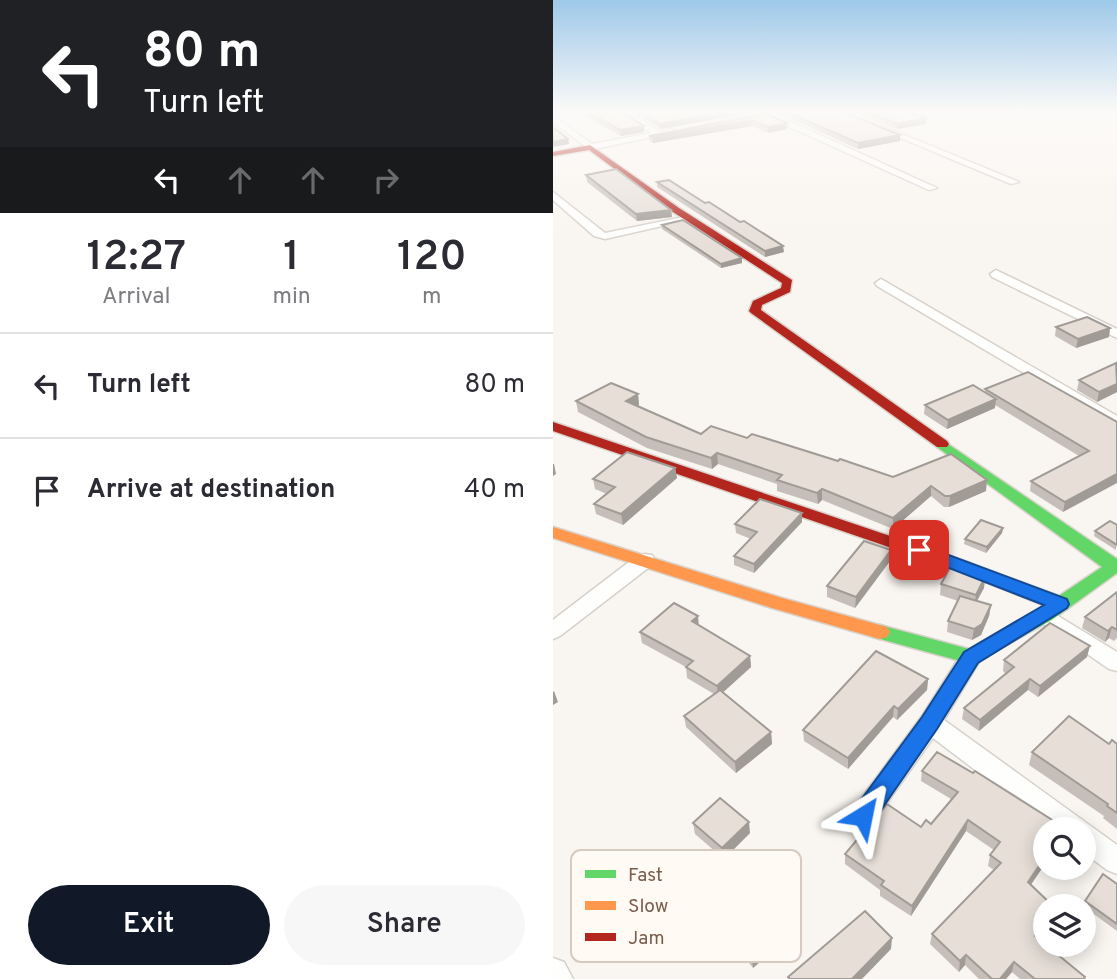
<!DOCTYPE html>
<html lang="en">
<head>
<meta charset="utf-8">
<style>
	:root { --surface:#fff; --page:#f7f7f7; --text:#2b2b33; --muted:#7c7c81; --line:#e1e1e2; --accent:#111827 }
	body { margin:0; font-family:Overpass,sans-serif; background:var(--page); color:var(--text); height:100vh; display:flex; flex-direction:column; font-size:26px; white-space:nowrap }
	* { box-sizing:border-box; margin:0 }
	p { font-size:23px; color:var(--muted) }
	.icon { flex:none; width:38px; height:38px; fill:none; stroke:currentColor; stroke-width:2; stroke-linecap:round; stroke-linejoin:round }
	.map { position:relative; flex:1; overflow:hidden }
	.panel { display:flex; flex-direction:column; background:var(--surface); width:553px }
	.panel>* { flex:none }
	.hud { background:#202124; color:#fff; overflow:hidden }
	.buttons { position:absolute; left:480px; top:817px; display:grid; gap:14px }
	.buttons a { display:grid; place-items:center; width:63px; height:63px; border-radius:50%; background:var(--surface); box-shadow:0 4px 18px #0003; font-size:35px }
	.pin { position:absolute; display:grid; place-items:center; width:60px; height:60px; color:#fff; margin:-30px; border-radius:14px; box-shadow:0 4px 10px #0006 }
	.me { position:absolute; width:77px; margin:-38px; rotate:35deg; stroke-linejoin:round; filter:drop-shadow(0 0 5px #0008) }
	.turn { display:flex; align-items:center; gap:24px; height:147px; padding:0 28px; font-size:32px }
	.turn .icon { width:91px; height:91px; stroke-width:2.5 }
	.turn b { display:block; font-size:49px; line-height:60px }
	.lanes { display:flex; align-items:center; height:66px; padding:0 28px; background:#0003; justify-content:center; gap:35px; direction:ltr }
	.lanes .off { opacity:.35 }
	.eta { display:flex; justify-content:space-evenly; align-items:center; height:119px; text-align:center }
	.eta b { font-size:42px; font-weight:600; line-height:49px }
	.action { display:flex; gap:14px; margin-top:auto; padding:14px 28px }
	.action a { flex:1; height:80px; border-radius:42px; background:var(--accent); color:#fff; font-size:28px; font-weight:600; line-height:80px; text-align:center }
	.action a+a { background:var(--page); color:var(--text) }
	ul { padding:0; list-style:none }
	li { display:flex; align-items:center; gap:21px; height:105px; padding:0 28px; border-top:2px solid var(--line) }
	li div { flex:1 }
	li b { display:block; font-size:26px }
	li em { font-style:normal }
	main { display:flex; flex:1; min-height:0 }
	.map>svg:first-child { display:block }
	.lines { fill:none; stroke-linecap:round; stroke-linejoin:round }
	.street-casing { stroke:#d7d1cb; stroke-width:3 }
	.fast-casing { stroke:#d9d2cb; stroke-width:3 }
	.slow-casing { stroke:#d9d2cb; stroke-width:3 }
	.jam-casing { stroke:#d9d2cb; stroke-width:3 }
	.street { fill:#fefefd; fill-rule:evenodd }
	.fast { fill:#63d668; fill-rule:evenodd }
	.slow { fill:#ff974d; fill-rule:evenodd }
	.jam { fill:#b3261e; fill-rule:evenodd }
	.wall { fill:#c6bfb9 }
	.shaded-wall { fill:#a19b96 }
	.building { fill:#e6ded7; stroke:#a19b96; stroke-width:2 }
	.route { fill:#1a73e8; stroke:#114b97; stroke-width:2 }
	.key { fill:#fffaf3; stroke:#d7cbc1; stroke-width:2 }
	.key-label { font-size:19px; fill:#7a5c4d }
</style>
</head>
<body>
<main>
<section class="panel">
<div class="hud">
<div class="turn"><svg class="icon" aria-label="left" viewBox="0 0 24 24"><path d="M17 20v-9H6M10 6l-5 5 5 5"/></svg><div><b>80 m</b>Turn left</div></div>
<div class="lanes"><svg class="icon" aria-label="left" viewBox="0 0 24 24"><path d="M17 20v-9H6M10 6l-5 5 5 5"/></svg><svg class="icon off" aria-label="ahead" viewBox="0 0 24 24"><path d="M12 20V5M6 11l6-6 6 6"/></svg><svg class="icon off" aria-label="ahead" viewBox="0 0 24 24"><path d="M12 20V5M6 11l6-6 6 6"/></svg><svg class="icon off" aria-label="right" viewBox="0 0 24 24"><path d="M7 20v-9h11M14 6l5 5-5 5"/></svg></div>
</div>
<div class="eta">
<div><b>12:27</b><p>Arrival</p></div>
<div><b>1</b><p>min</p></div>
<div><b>120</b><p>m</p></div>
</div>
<ul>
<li><svg class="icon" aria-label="left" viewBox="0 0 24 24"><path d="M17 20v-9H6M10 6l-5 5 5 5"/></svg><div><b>Turn left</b></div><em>80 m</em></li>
<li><svg class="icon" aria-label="arrive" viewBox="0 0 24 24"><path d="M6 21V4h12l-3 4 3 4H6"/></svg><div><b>Arrive at destination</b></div><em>40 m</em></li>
</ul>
<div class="action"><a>Exit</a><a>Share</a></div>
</section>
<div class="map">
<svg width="564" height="979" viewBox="0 0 564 979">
	<rect width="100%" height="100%" fill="#f9f5f0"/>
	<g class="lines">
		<defs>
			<g id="street">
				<polygon points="66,111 75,111 107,132 119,129 123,132 37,150 0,122 0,116 39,144 98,133"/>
				<polygon points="236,111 223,115 384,188 376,190 214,117 157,127 153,125 214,112"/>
				<polygon points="283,111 293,111 466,182 458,184"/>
				<polygon points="0,192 52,233 135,216 140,219 52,239 41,236 0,200"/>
				<polygon points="443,270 564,329 564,338 439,277 437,274"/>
				<polygon points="328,279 564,416 564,428 324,286 322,283"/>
				<polygon points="92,554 99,555 102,560 99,565 7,636 0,639 0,620 85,555"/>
				<polygon points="492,608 564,652 564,671 556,669 485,620 482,615 485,610"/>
				<polygon points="418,649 426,651 429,657 391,720 564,845 564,874 554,870 530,852 530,830 501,830 380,738 319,824 310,827 301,824 297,816 301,808 369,716 410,651"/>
				<polygon points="0,958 11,962 20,979 0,979"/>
			</g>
			<polygon id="fast" points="389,440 564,559 564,573 499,620 418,664 320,637 317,632 320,627 327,625 416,649 485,610 549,567 384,447 382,444 384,441"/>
			<g id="slow">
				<polygon points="0,527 229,598 334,627 337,632 334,637 327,639 219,608 0,538"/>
				<polygon points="411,561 514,599 516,604 514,609 500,609 405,571 402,567 405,563"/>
			</g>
			<g id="jam">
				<polygon points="37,145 126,208 239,280 237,292 209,305 208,310 394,441 396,444 394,447 384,447 198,313 196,311 200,301 228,288 229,283 120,212 36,150 0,156 0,152"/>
				<polygon points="0,422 417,563 420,567 417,571 405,571 0,431"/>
			</g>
		</defs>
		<use href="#street" class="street-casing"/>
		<use href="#fast" class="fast-casing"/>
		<use href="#slow" class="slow-casing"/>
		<use href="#jam" class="jam-casing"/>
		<use href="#street" class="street"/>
		<use href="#fast" class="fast"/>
		<use href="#slow" class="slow"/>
		<use href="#jam" class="jam"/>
	</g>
	<g class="wall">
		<polygon points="23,111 68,111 91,126 91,132 68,136"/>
		<polygon points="79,111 207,111 108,129"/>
		<polygon points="230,111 288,111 347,135 347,141 305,149 230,115"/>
		<polygon points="299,111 353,111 373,118 373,124 344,129"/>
		<polygon points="213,114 234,129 215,133 199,126 100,143 97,142 96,136"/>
		<polygon points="33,175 118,210 119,217 84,221 34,182"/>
		<polygon points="104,182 152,203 231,252 212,257 104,187"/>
		<polygon points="109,225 189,258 189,263 168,268 109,229"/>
		<polygon points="503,327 557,328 556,337 523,348 502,336"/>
		<polygon points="564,364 564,392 544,402 524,390 526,380"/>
		<polygon points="432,389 564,422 510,512 477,491 478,481 526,456 442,405 442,408 394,429 371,414 372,405 432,392"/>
		<polygon points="85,394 86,405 84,406 148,434 194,438 285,461 340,477 433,491 396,507 391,507 378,496 340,529 269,500 265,504 224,491 224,484 165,464 159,469 94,448 25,412 23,401"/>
		<polygon points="122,468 124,478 70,525 43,514 41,504 54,494 42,489 40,479"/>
		<polygon points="249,522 201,573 181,565 181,556 198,539 183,533 182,524"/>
		<polygon points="564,525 563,550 541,536 542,531"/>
		<polygon points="450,528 449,533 433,553 411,544 412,539"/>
		<polygon points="337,561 302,608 274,597 274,586"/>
		<polygon points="432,577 431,588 424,601 438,605 436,616 428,635 419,640 394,632 395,621 405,601 387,595 388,584"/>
		<polygon points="564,592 564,638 561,641 556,638 552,642 529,628 532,617"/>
		<polygon points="146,626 197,656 198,667 170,692 218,732 219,744 183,773 133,727 131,716 161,694 134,678 133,667 89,643 87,632"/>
		<polygon points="534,657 485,697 475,690 426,731 409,719 411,708 453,674 450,671 451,660"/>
		<polygon points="375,679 374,690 344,720 340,717 295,769 251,741 250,730"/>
		<polygon points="556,744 564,744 564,829 550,818 551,816 476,765 479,752"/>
		<polygon points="369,771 512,828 512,830 492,830 492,864 478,884 492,906 492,932 486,939 532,977 531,979 467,979 459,972 453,979 426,979 412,965 406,972 377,944 379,934 441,870 435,866 437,855 441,850 413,831 358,916 327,896 327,890 292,864 292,854 378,824 398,799 368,781"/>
		<polygon points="140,823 197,833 171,859 142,834"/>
		<polygon points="564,884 564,931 531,907 532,901"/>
		<polygon points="174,926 236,937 200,968 176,937"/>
	</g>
	<g class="shaded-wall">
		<polygon points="177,111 207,111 108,129 107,124"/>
		<polygon points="373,118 373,124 344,129 345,124"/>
		<polygon points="198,120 199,126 100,143 100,137"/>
		<polygon points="234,123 234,129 215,133 215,127"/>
		<polygon points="91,126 91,132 68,136 67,130"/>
		<polygon points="347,135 347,141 305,149 305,143"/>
		<polygon points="15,139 16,144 0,147 0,142"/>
		<polygon points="118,210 119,217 84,221 83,214"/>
		<polygon points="230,246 231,252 212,257 212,251"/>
		<polygon points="189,258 189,263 168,268 168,264"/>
		<polygon points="557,328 556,337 523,348 525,339"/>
		<polygon points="564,384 564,392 544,402 546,392"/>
		<polygon points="85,394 86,405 75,411 73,401"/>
		<polygon points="443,399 442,408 394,429 395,420"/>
		<polygon points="164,453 165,464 159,469 158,458"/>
		<polygon points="0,464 1,464 3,474 0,476"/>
		<polygon points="122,468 124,478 70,525 68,514"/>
		<polygon points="564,474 564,483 510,512 512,502"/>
		<polygon points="434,480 433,491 396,507 397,496"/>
		<polygon points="378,486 378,496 340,529 340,518"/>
		<polygon points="269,489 269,500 265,504 264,493"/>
		<polygon points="249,513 249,522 201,573 201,564"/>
		<polygon points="450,528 449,533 433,553 434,547"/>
		<polygon points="338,550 337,561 302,608 303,597"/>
		<polygon points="432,577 431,588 421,606 423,595"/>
		<polygon points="438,605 436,616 428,635 419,640 421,629"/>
		<polygon points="145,616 146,627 139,621"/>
		<polygon points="559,627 556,638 552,642 555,631"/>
		<polygon points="537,646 534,657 485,697 487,686"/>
		<polygon points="197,656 198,667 165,697 164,686"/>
		<polygon points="375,679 374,690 344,720 345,709"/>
		<polygon points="477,679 475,690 426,731 427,720"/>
		<polygon points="1,691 5,702 0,705 0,692"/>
		<polygon points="341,706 340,717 295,769 295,758"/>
		<polygon points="218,732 219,744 183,773 182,762"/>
		<polygon points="415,820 413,831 358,916 359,906"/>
		<polygon points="196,822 197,833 171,859 169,848"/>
		<polygon points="492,857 492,864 473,892 475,882"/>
		<polygon points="492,925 492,932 479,947 482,936"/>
		<polygon points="235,927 236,937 200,968 199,957"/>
		<polygon points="339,938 338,949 309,979 299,979"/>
		<polygon points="413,955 412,965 406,972 407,961"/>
		<polygon points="461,962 459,972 453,979 447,979"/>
	</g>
	<g class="building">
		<polygon points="32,111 68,111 91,126 67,130"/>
		<polygon points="87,111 177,111 107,124"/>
		<polygon points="232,111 288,111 347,135 305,143"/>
		<polygon points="312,111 353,111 373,118 345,124"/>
		<polygon points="213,114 234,123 215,127 198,120 100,137 96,136"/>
		<polygon points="0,128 1,128 15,139 0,142"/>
		<polygon points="63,169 118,210 83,214 33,175"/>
		<polygon points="116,180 152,203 156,202 187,222 191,221 230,246 212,251 104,182"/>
		<polygon points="130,220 189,258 168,264 109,225"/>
		<polygon points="534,317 557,328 525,339 503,327"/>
		<polygon points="563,363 564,384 546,392 526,380"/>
		<polygon points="475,372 564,422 564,474 512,502 478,481 536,451 432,389"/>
		<polygon points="58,383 85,394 73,401 148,434 158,426 194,438 199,434 285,461 287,459 340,477 398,454 434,480 397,496 392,496 378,486 340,518 269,489 264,493 224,480 229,475 164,453 158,458 93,437 23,401"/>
		<polygon points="420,385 443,399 395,420 372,405"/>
		<polygon points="74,452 122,468 68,514 41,504 62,487 40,479"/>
		<polygon points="207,499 249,513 201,564 181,556 204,532 182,524"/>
		<polygon points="428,520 450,528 434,547 412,539"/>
		<polygon points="557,521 564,525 564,545 542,531"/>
		<polygon points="311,541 338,550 303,597 274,586"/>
		<polygon points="399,564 432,577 423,595 388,584"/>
		<polygon points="564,592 564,630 559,627 555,631 532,617"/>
		<polygon points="407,596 438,605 429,624 421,629 395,621"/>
		<polygon points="121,603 145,616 139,621 197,656 164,686 133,667 140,661 87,632"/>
		<polygon points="497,623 537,646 487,686 477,679 427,720 411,708 461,667 451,660"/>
		<polygon points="323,651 375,679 345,709 341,706 295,758 250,730"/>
		<polygon points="167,690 218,732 182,762 131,716"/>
		<polygon points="516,716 556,744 559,740 564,744 564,813 554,806 555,804 479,752"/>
		<polygon points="384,752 420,773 422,771 512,828 511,830 492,830 492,857 475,882 500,906 492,906 492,925 482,936 532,977 531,979 482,979 461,962 447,979 439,979 413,955 407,961 379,934 448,863 437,855 447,842 415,820 359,906 328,885 331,881 292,854 334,804 368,827 373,820 378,824 405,792 369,771"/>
		<polygon points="167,798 196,822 169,848 140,823"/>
		<polygon points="550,874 564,884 564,924 532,901"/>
		<polygon points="312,911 339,938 299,979 237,979 235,977"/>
	</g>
	<linearGradient id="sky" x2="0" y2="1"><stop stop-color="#9ec9e9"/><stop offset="0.45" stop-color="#fcfaf8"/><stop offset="1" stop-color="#fcfaf8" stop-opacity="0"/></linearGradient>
	<rect width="564" height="248" fill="url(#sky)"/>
	<polygon class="route" points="366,544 514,599 516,604 514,608 425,663 384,729 319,823 310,826 302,823 299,816 302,808 369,717 411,652 491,605 360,554 357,550"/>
	<rect x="18" y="850" width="230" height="112" rx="10" class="key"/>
	<rect x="32" y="870" width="31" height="8" fill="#63d668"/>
	<rect x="32" y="901" width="31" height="9" fill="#ff974d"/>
	<rect x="32" y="933" width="31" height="8" fill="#b3261e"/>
	<g class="key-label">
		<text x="75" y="881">Fast</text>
		<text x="75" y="912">Slow</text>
		<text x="75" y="944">Jam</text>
	</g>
</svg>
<div class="buttons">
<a><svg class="icon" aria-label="search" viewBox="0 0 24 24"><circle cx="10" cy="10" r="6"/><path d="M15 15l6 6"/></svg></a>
<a><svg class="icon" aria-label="layers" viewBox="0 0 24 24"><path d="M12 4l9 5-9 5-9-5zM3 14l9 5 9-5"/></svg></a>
</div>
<div class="pin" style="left:366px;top:550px;background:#d93025"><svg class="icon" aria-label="arrive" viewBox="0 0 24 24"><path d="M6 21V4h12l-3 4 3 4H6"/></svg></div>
<svg class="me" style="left:310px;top:816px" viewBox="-20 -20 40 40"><path d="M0-17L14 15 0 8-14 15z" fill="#1a73e8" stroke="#fff" stroke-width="4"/></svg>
</div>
</main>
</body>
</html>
